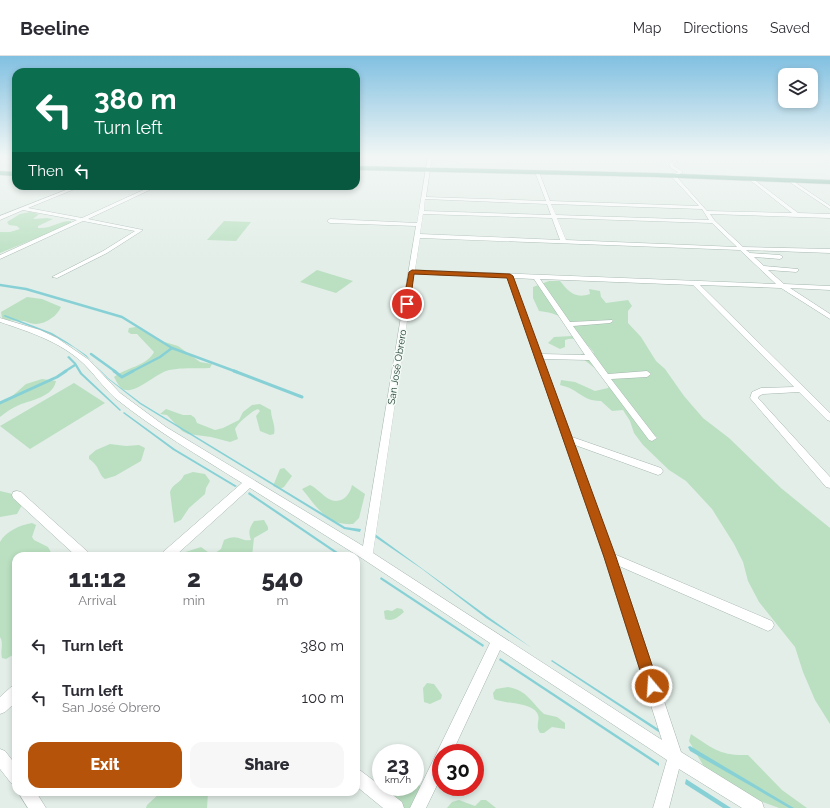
<!DOCTYPE html>
<html lang="en">
<head>
<meta charset="utf-8">
<style>
	:root { --surface:#fff; --page:#f7f7f7; --text:#2b2b33; --muted:#7c7c81; --line:#e1e1e2; --accent:#b45309 }
	body { margin:0; font-family:Raleway,sans-serif; background:var(--page); color:var(--text); height:100vh; display:flex; flex-direction:column; font-size:15px; white-space:nowrap }
	* { box-sizing:border-box; margin:0 }
	p { font-size:13px; color:var(--muted) }
	.icon { flex:none; width:22px; height:22px; fill:none; stroke:currentColor; stroke-width:2; stroke-linecap:round; stroke-linejoin:round }
	.map { position:relative; flex:1; overflow:hidden }
	.drawer { position:absolute; left:12px; top:496px; width:348px; height:244px; display:flex; flex-direction:column; background:var(--surface); border-radius:12px; box-shadow:0 2px 6px #0003 }
	.drawer>* { flex:none }
	.top-card { position:absolute; left:12px; top:12px; width:348px; height:122px; border-radius:12px; box-shadow:0 2px 6px #0003; background:#0b6e4f; color:#fff; overflow:hidden }
	.fabs { position:absolute; left:778px; top:12px; display:grid; gap:8px }
	.fabs a { display:grid; place-items:center; width:40px; height:40px; border-radius:8px; background:var(--surface); box-shadow:0 2px 6px #0003; font-size:20px }
	.speed { position:absolute; left:372px; top:688px; display:flex; gap:8px; font-size:20px; font-weight:700; text-align:center }
	.speed>* { display:grid; place-content:center; width:52px; height:52px; border-radius:50%; background:var(--surface); box-shadow:0 2px 6px #0003; line-height:1 }
	.speed small { font-size:10px; font-weight:400 }
	.speed .limit { border:6px solid #d22; background:#fff; color:#111 }
	.pin { position:absolute; display:grid; place-items:center; width:34px; height:34px; color:#fff; margin:-17px; border:2px solid #fff; border-radius:50%; box-shadow:0 1px 4px #0007 }
	.me { position:absolute; width:44px; margin:-22px; rotate:342deg; stroke-linejoin:round; filter:drop-shadow(0 0 3px #0008) }
	.turn { display:flex; align-items:center; gap:14px; height:84px; padding:0 16px; font-size:18px }
	.turn .icon { width:52px; height:52px; stroke-width:2.5 }
	.turn b { display:block; font-size:28px; line-height:34px }
	.then { display:flex; align-items:center; height:38px; padding:0 16px; background:#0003; gap:8px; font-size:15px }
	.eta { display:flex; justify-content:space-evenly; align-items:center; height:68px; text-align:center }
	.eta b { font-size:24px; font-weight:800; line-height:28px }
	.cta { display:flex; gap:8px; margin-top:auto; padding:8px 16px }
	.cta a { flex:1; height:46px; border-radius:12px; background:var(--accent); color:#fff; font-size:16px; font-weight:800; line-height:46px; text-align:center }
	.cta a+a { background:var(--page); color:var(--text) }
	ul { padding:0; list-style:none }
	li { display:flex; align-items:center; gap:12px; height:52px; padding:0 16px }
	li div { flex:1 }
	li b { display:block; font-size:15px }
	li em { font-style:normal }
	header { display:flex; align-items:center; gap:24px; box-sizing:border-box; height:56px; padding:0 20px; background:var(--surface); border-bottom:1px solid var(--line) }
	header strong { font-size:19px }
	nav { display:flex; gap:22px; margin-inline-start:auto; font-size:14px }
	.map>svg:first-child { display:block }
	.green { fill:#bae0c1 }
	.water { fill:#87d1d6 }
	.lines { fill:none; stroke-linecap:round; stroke-linejoin:round }
	.stream-far1 { stroke:#87d1d6; stroke-width:2.5 }
	.stream { stroke:#87d1d6; stroke-width:3 }
	.street-casing { stroke:#a5b6af; stroke-width:1 }
	.primary-casing { stroke:#c1cac6; stroke-width:1 }
	.street { fill:#fff; fill-rule:evenodd }
	.primary { fill:#64a68f; fill-rule:evenodd }
	.route { fill:#b45309; stroke:#753606 }
	.labels { text-anchor:middle; dominant-baseline:central; stroke-width:3; stroke-linejoin:round; paint-order:stroke }
	.street-label { font-size:10px; fill:#214035; stroke:#f4faf6 }
</style>
</head>
<body>
<header>
<strong>Beeline</strong>
<nav><a>Map</a><a>Directions</a><a>Saved</a></nav>
</header>
<div class="map">
<svg width="830" height="752" viewBox="0 0 830 752">
	<rect width="100%" height="100%" fill="#e3eee8"/>
	<g class="green">
		<path d="M 30,156 L 39,158 L 33,163 L 47,162 L 53,163 L 38,170 L 38,172 C 52,173 58,165 71,165 L 71,168 L 0,197 L 0,176 L 10,176 L 20,173 L 17,170 L 9,169 L 7,166 L 20,158 Z"/>
		<polygon points="224,165 251,166 236,185 207,184"/>
		<polygon points="317,214 353,225 336,237 300,226"/>
		<path d="M 549,225 L 560,225 C 569,236 575,243 590,238 L 589,233 L 600,235 L 601,241 L 606,247 L 628,244 L 632,250 L 628,255 L 628,267 L 641,281 L 656,305 L 665,313 L 684,340 L 703,362 L 729,382 L 781,432 L 830,472 L 830,668 L 815,644 L 803,616 L 795,591 L 759,546 L 748,525 L 743,506 L 734,488 L 712,453 L 686,425 L 669,414 L 643,389 L 634,377 L 630,365 L 623,354 L 612,355 L 601,345 C 589,345 584,341 575,335 C 571,332 564,330 560,329 L 561,324 L 575,326 L 595,335 L 608,332 L 610,327 L 597,314 L 582,302 L 581,298 L 594,297 C 587,287 577,280 565,284 L 565,291 L 560,293 L 548,287 L 554,281 L 572,280 L 576,278 C 566,262 558,257 539,255 L 533,242 L 533,231 Z"/>
		<path d="M 27,241 L 42,243 L 61,251 C 58,259 46,268 36,268 C 32,268 28,266 24,265 C 16,264 8,266 2,262 L 1,256 Z"/>
		<path d="M 136,271 L 158,284 L 178,290 L 200,306 L 212,308 L 210,312 C 196,313 179,311 166,315 C 155,319 137,336 126,334 C 120,334 117,326 114,321 C 125,312 147,310 154,296 L 137,278 L 131,278 L 128,276 L 129,272 Z"/>
		<path d="M 42,323 L 56,325 C 53,341 31,344 19,349 C 12,352 6,356 0,361 L 0,347 L 10,342 L 26,328 Z"/>
		<polygon points="74,327 105,347 30,393 0,370"/>
		<path d="M 260,348 L 271,354 C 271,363 276,369 274,378 L 270,379 L 260,375 L 256,360 L 260,355 L 258,353 C 252,355 238,367 235,373 L 238,383 L 230,386 L 211,381 L 188,378 L 182,375 L 167,359 L 160,358 L 166,353 L 183,359 L 191,359 L 195,362 L 197,367 L 215,374 L 223,372 L 239,364 L 243,356 L 252,349 Z"/>
		<path d="M 110,388 L 126,390 L 139,389 L 145,392 L 141,405 L 115,420 L 105,423 C 98,418 100,410 89,403 L 89,400 L 96,394 Z"/>
		<polygon points="284,412 292,420 284,431 280,433 273,430 280,413"/>
		<path d="M 193,416 L 205,418 L 210,425 L 206,432 L 205,438 L 189,452 L 181,464 L 174,467 L 170,436 C 173,427 180,428 184,419 Z"/>
		<path d="M 310,429 C 318,433 322,439 329,443 C 340,449 350,440 352,429 L 365,438 L 359,462 L 353,468 C 327,470 317,451 302,433 Z"/>
		<polygon points="0,435 17,439 22,449 17,458 0,461"/>
		<path d="M 264,464 L 268,471 L 268,474 L 254,482 L 252,500 L 173,500 L 201,491 L 212,499 L 221,493 L 224,484 C 239,477 240,486 251,484 C 248,475 249,473 254,465 Z"/>
		<path d="M 32,467 L 36,469 L 32,481 L 34,484 L 48,491 L 53,500 L 16,500 L 16,597 L 6,603 L 2,602 C 0,595 4,587 0,581 L 0,486 C 6,475 20,469 32,467 Z"/>
		<path d="M 397,552 L 402,553 L 404,556 C 398,561 393,566 385,563 L 384,555 L 387,554 L 392,555 Z"/>
		<polygon points="427,627 434,628 442,639 441,643 430,648 424,646 423,632"/>
		<path d="M 508,631 C 528,635 530,645 544,658 L 557,661 L 565,667 L 565,673 L 552,671 L 544,677 L 540,677 C 535,669 540,665 538,659 C 534,646 504,648 494,643 L 493,637 L 496,633 Z"/>
		<path d="M 691,678 C 712,692 720,700 748,699 L 782,734 L 807,752 L 779,752 L 752,742 L 721,723 L 703,709 L 689,685 Z"/>
		<polygon points="415,725 421,731 416,752 397,752 393,739 395,731 415,731"/>
		<polygon points="161,736 208,736 207,752 146,752 147,749"/>
		<polygon points="459,744 475,750 481,744 486,744 496,752 447,752 452,746"/>
	</g>
	<g class="water">
		<polygon points="5,259 52,277 67,286 86,299 108,322 141,347 345,471 361,473 360,476 344,473 140,348 107,322 92,305 75,292 50,278 3,260"/>
		<polygon points="69,300 76,307 82,317 121,354 120,355 80,318 74,308 67,301"/>
		<polygon points="124,356 175,393 237,430 235,431 173,394 123,357"/>
		<polygon points="249,436 339,497 338,499 248,438"/>
		<polygon points="375,478 487,560 532,592 486,562 422,513 375,481"/>
		<polygon points="381,521 484,589 483,591 380,523"/>
		<polygon points="500,602 659,707 659,710 499,604"/>
		<polygon points="552,604 657,672 659,672 660,677 551,605"/>
		<polygon points="690,690 794,752 789,752 690,695 688,691"/>
		<polygon points="686,723 731,752 723,752 685,728"/>
	</g>
	<g class="lines">
		<g class="stream-far1">
			<polyline points="0,229 26,233 122,261 172,292 237,316"/>
			<polyline points="91,298 116,316"/>
			<polyline points="64,316 75,309"/>
			<polyline points="131,316 160,301 172,292"/>
		</g>
		<g class="stream">
			<polyline points="114,315 122,321 133,315"/>
			<polyline points="234,315 302,341"/>
			<polyline points="0,347 57,321 66,315"/>
		</g>
		<defs>
			<g id="street">
				<path d="M 428,100 L 432,100 L 426,141 L 546,145 L 535,116 L 537,115 L 539,116 L 550,145 L 699,150 L 671,120 L 678,116 L 671,112 L 669,108 L 675,104 L 677,105 L 673,108 L 674,110 L 683,116 L 676,120 L 707,155 L 792,157 L 750,124 L 752,122 L 798,157 L 830,158 L 830,162 L 710,158 L 715,165 L 743,191 L 830,193 L 830,197 L 746,194 L 750,197 L 780,199 L 783,201 L 780,203 L 754,201 L 764,210 L 798,213 L 798,215 L 796,216 L 768,214 L 784,228 L 830,230 L 830,234 L 790,232 L 830,258 L 830,263 L 781,232 L 700,229 L 830,357 L 830,365 L 827,364 L 799,336 L 763,338 L 759,340 L 758,342 L 830,421 L 830,432 L 826,431 L 750,342 L 752,336 L 761,332 L 794,331 L 693,229 L 540,223 L 570,266 L 612,264 L 613,265 L 610,267 L 573,270 L 608,318 L 647,315 L 651,318 L 647,321 L 611,323 L 655,380 L 657,382 L 652,385 L 649,384 L 589,304 L 543,303 L 572,381 L 661,412 L 663,415 L 661,418 L 658,419 L 575,389 L 614,498 L 772,565 L 774,569 L 772,573 L 768,575 L 619,510 L 681,696 L 762,746 L 764,752 L 742,752 L 679,713 L 669,752 L 653,752 L 667,704 L 500,594 L 452,697 L 441,697 L 441,721 L 426,752 L 410,752 L 490,587 L 363,503 L 250,432 L 175,500 L 161,500 L 163,496 L 242,427 C 199,400 155,374 115,342 C 104,332 95,319 84,308 C 61,286 30,276 0,266 L 0,262 L 40,274 L 57,282 L 89,304 L 120,337 L 166,371 L 363,490 L 416,170 L 330,167 L 327,165 L 330,163 L 417,167 ZM 425,143 L 547,148 L 551,159 L 424,155 ZM 551,148 L 702,153 L 709,164 L 556,159 ZM 423,158 L 552,162 L 560,184 L 420,178 ZM 557,162 L 712,167 L 737,191 L 566,184 ZM 420,182 L 740,194 L 776,228 L 415,214 ZM 414,218 L 507,221 L 604,501 L 662,684 L 373,497 ZM 514,222 L 534,223 L 585,299 L 541,298 Z"/>
				<polygon points="790,123 830,150 830,153 788,125"/>
				<polygon points="76,130 82,130 28,152 82,162 152,130 158,130 88,163 143,174 107,197 57,222 52,221 103,195 135,175 83,165 0,203 0,199 77,164 23,154 0,164 0,160"/>
				<polygon points="17,435 21,436 88,496 90,500 76,500 13,442 12,439 13,436"/>
				<polygon points="16,629 16,646 5,656 0,658 0,641 11,631"/>
				<polygon points="0,693 5,695 16,709 16,730 11,727 0,713"/>
				<polygon points="356,712 361,715 402,746 404,752 383,752 356,730"/>
				<polygon points="18,736 36,736 46,752 28,752"/>
			</g>
			<g id="primary">
				<polygon points="356,110 656,117 830,124 830,128 656,121 356,114"/>
				<polygon points="0,115 16,116 16,120 0,119"/>
			</g>
		</defs>
		<use href="#street" class="street-casing"/>
		<use href="#primary" class="primary-casing"/>
		<use href="#street" class="street"/>
		<use href="#primary" class="primary"/>
	</g>
	<linearGradient id="sky" x2="0" y2="1"><stop stop-color="#81c0e1"/><stop offset="0.49" stop-color="#f2f7f5"/><stop offset="1" stop-color="#f2f7f5" stop-opacity="0"/></linearGradient>
	<rect width="830" height="205" fill="url(#sky)"/>
	<polygon class="route" points="412,214 510,218 513,220 616,501 659,630 657,635 652,637 647,635 645,630 604,501 507,222 414,218 410,248 407,250 403,248 409,216"/>
	<g class="labels">
		<g class="street-label">
			<text transform="translate(397 311) rotate(-81)">San José Obrero</text>
		</g>
	</g>
</svg>
<div class="fabs">
<a><svg class="icon" aria-label="layers" viewBox="0 0 24 24"><path d="M12 4l9 5-9 5-9-5zM3 14l9 5 9-5"/></svg></a>
</div>
<div class="speed"><div>23<small>km/h</small></div><div class="limit">30</div></div>
<div class="pin" style="left:407px;top:248px;background:#d93025"><svg class="icon" aria-label="arrive" viewBox="0 0 24 24"><path d="M6 21V4h12l-3 4 3 4H6"/></svg></div>
<svg class="me" style="left:652px;top:630px" viewBox="-20 -20 40 40"><circle r="17" fill="#b45309" stroke="#fff" stroke-width="3"/><path d="M0-11L8 9 0 5-8 9z" fill="#fff"/></svg>
<div class="top-card">
<div class="turn"><svg class="icon" aria-label="left" viewBox="0 0 24 24"><path d="M17 20v-9H6M10 6l-5 5 5 5"/></svg><div><b>380 m</b>Turn left</div></div>
<div class="then">Then<svg class="icon" aria-label="left" viewBox="0 0 24 24"><path d="M17 20v-9H6M10 6l-5 5 5 5"/></svg></div>
</div>
<section class="drawer">
<div class="eta">
<div><b>11:12</b><p>Arrival</p></div>
<div><b>2</b><p>min</p></div>
<div><b>540</b><p>m</p></div>
</div>
<ul>
<li><svg class="icon" aria-label="left" viewBox="0 0 24 24"><path d="M17 20v-9H6M10 6l-5 5 5 5"/></svg><div><b>Turn left</b></div><em>380 m</em></li>
<li><svg class="icon" aria-label="left" viewBox="0 0 24 24"><path d="M17 20v-9H6M10 6l-5 5 5 5"/></svg><div><b>Turn left</b><p>San José Obrero</p></div><em>100 m</em></li>
</ul>
<div class="cta"><a>Exit</a><a>Share</a></div>
</section>
</div>
</body>
</html>
